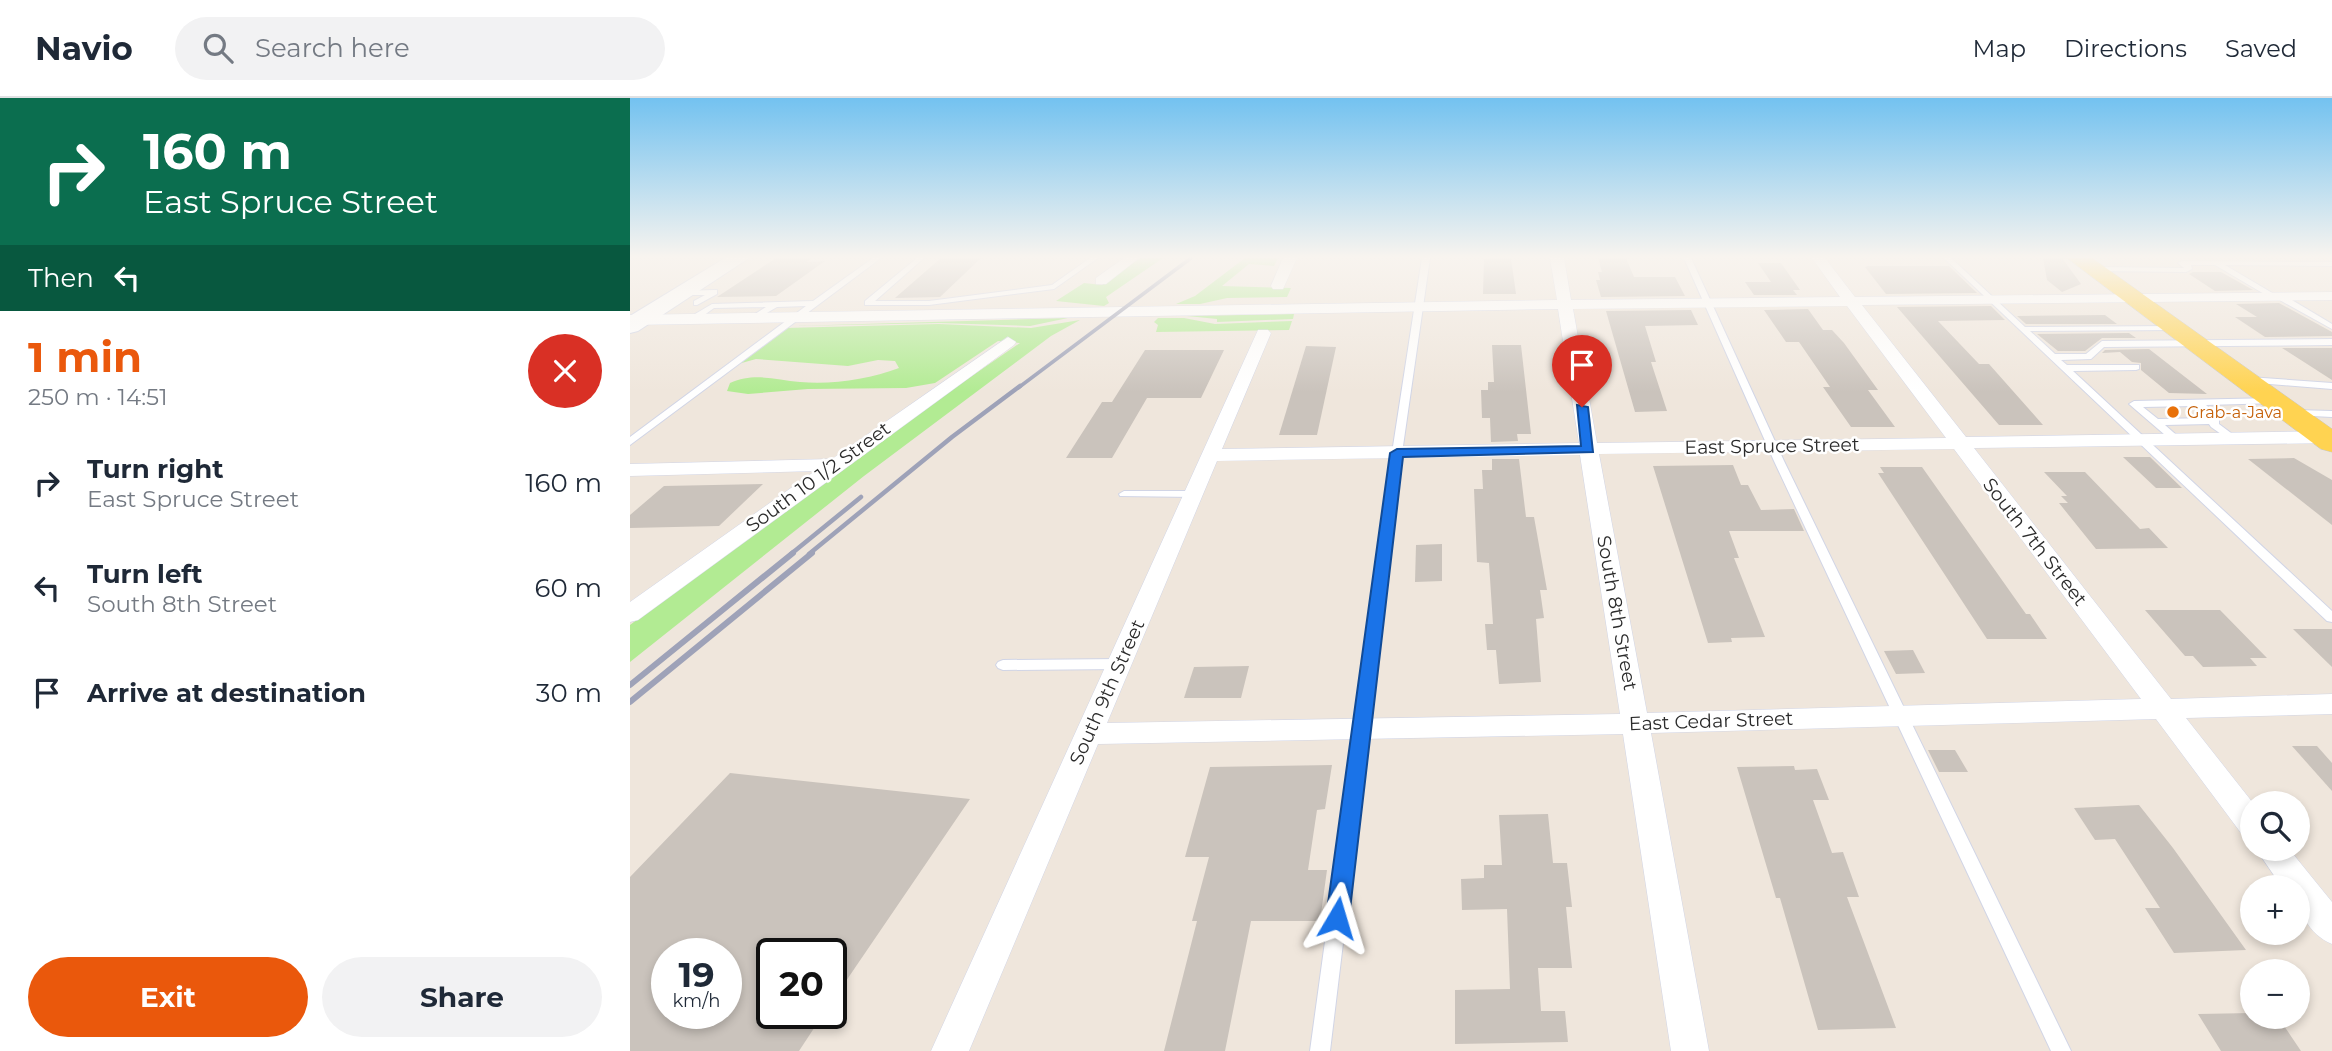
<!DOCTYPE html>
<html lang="en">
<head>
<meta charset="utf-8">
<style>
	:root { --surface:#fff; --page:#f2f2f3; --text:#1f2937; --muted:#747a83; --line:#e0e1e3; --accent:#ea580c }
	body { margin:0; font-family:Montserrat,sans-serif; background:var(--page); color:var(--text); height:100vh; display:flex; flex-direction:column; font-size:26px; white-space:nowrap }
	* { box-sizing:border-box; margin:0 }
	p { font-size:23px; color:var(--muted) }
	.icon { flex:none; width:38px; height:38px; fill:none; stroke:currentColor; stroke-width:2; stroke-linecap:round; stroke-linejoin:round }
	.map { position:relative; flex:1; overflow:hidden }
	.details { display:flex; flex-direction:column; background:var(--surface); width:630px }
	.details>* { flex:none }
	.banner { background:#0b6e4f; color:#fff; overflow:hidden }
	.tools { position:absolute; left:1610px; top:693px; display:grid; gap:14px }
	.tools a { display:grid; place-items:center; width:70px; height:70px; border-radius:50%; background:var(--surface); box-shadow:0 4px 10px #0003; font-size:35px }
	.speed { position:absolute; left:21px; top:840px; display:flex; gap:14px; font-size:35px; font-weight:700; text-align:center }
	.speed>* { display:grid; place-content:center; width:91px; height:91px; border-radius:50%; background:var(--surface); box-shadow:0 4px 10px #0003; line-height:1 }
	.speed small { font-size:18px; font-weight:400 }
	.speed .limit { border:4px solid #111; border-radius:10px; background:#fff; color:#111 }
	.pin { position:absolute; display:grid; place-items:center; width:60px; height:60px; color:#fff; margin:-72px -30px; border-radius:50% 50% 50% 0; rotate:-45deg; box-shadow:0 0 7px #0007 }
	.pin .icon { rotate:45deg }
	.me { position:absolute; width:77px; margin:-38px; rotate:7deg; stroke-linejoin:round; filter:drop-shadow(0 0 5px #0008) }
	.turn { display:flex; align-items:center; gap:24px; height:147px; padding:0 28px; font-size:32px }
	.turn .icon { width:91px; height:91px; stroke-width:2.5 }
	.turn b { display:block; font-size:49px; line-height:60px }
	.then { display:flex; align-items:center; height:66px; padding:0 28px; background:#0003; gap:14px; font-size:26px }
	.round { display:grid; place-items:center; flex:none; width:74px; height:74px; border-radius:37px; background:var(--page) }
	.head { display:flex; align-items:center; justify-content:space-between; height:119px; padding:0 28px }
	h1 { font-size:42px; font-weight:700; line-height:52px; color:var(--accent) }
	.cta { display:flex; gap:14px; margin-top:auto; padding:14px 28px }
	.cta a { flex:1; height:80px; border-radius:42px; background:var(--accent); color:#fff; font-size:28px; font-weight:700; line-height:80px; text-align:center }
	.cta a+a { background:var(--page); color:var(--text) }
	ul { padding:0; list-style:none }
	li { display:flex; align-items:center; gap:21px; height:105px; padding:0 28px }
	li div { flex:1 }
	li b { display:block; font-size:26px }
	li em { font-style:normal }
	header { display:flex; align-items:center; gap:42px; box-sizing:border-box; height:98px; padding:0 35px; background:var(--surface); border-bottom:2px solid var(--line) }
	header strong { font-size:33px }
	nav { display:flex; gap:38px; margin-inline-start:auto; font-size:24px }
	.search { width:490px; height:63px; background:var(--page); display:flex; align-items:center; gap:18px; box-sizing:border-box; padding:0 24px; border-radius:38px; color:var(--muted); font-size:26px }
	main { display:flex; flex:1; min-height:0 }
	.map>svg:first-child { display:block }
	.green { fill:#b2eb93 }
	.building { fill:#cac3bc; fill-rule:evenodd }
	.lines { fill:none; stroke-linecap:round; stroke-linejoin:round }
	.lane-casing { stroke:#d1d5e6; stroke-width:2 }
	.street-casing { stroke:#d1d5e6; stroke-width:1 }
	.secondary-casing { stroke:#d1d5e6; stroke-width:2 }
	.primary-casing { stroke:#c8c8c8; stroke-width:1 }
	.lane { fill:#fff; fill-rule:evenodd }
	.street { fill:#fff; fill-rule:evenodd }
	.secondary { fill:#fff; fill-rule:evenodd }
	.primary { fill:#ffd351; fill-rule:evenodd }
	.rail-far2 { stroke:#9ea2b8; stroke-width:3.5 }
	.rail-far1 { stroke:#9ea2b8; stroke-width:4.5 }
	.rail { stroke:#9ea2b8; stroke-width:6 }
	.route { fill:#1a73e8; stroke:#114b97; stroke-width:2 }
	.food-dot { fill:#e8710a; stroke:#fff; stroke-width:2.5 }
	.labels { text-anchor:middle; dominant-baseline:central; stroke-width:5; stroke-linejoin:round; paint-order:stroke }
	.far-food-label { font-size:16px; fill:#c56008; stroke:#fff; text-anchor:start }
	.street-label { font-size:19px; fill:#2b2b2b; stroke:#fff }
</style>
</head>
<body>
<header>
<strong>Navio</strong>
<div class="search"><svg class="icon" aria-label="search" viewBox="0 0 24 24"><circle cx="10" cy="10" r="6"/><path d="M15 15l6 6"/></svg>Search here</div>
<nav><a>Map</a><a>Directions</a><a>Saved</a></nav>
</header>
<main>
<section class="details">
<div class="banner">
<div class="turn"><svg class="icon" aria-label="right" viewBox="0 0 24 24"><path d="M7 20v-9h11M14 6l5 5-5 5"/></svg><div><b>160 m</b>East Spruce Street</div></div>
<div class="then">Then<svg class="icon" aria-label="left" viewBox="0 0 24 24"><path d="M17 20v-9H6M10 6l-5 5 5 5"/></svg></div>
</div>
<div class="head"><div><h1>1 min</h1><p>250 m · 14:51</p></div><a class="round" style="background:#d93025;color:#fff"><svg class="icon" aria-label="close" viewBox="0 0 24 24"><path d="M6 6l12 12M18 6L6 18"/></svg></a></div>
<ul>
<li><svg class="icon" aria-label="right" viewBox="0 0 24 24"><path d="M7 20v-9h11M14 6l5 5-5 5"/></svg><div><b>Turn right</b><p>East Spruce Street</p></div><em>160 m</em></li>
<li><svg class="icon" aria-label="left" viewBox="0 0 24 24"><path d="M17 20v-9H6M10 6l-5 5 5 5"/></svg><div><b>Turn left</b><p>South 8th Street</p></div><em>60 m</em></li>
<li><svg class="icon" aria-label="arrive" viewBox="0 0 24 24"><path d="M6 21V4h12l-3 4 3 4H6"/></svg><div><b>Arrive at destination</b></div><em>30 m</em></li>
</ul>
<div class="cta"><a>Exit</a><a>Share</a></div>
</section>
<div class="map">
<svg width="1702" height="953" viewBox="0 0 1702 953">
	<rect width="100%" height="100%" fill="#efe6dc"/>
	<g class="green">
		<polygon points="510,160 533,160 476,199 479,205 474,208 426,203 454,185 472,187"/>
		<polygon points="615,160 648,160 644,168 619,166 592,188 661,190 657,199 597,200 570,206 546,206 565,198"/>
		<polygon points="664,216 663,221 587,224 587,221 557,218"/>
		<polygon points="438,220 400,228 309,225 164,228"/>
		<polygon points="528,220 554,220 585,226 662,223 659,232 526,234 528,227 524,224"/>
		<path d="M 450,222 L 421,238 L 234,378 L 0,564 L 0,527 L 195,379 L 390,245 L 368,243 L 305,285 L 276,290 L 178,291 L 118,296 L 97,293 L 100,285 C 125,274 145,282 170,284 C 203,287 239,281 269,270 L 265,263 L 248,262 L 218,268 L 126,261 L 108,266 L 155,230 L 309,226 L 401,230 Z"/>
	</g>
	<g class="building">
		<polygon points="146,160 182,160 177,164 195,163 146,198 87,199"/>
		<polygon points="311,160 351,160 310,199 265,200"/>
		<polygon points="881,160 886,196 853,196 854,161"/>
		<polygon points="968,160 996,160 1004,179 1045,179 1055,198 971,199 966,182 970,182 968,174 972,174"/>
		<polygon points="1413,160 1432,160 1451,186 1432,194 1417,182"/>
		<polygon points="1128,165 1151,165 1170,192 1163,192 1167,197 1124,197 1115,184 1141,184"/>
		<polygon points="1238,168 1319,168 1347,195 1256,196 1235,169"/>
		<polygon points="1563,174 1591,174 1623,192 1585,193 1559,176"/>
		<polygon points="1649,205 1702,234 1702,238 1635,239 1605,219 1627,219 1606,206"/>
		<polygon points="1361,208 1375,222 1308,223 1349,266 1359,266 1413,327 1369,327 1267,209"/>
		<polygon points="1178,211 1193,232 1202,232 1214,245 1248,292 1238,292 1265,329 1221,329 1193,289 1200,289 1169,244 1156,244 1134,212"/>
		<polygon points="1061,212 1068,227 1015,228 1026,264 1021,264 1037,313 1005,314 976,213"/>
		<polygon points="1475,217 1487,226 1396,226 1387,218"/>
		<polygon points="1499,235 1506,240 1472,240 1455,253 1428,253 1407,236"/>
		<polygon points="862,247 891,247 901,336 887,336 888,343 861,344 860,320 852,320 851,292 858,292 858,284 864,284"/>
		<polygon points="676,248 706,249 687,337 649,337"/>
		<polygon points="1652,250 1702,250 1702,282"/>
		<polygon points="1519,251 1577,296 1539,295 1511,272 1511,265 1502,264 1490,254 1472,255 1475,252"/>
		<polygon points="515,252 594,252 571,300 517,300 482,360 436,360 472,304 482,304"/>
		<polygon points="1493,359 1520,359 1552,390 1526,390"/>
		<polygon points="1664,360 1702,382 1702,427 1618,361"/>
		<polygon points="862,361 889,361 896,419 904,419 917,492 910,492 914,520 906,521 911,584 869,586 866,552 857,552 855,526 863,526 859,465 847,464 844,391 853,391 852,372 862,372"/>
		<polygon points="1103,367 1111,387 1118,387 1131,412 1164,411 1174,433 1099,433 1109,460 1104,460 1135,539 1101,540 1102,544 1078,545 1023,368"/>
		<polygon points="1250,369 1292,369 1396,516 1400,516 1417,541 1357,541 1248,375 1254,375"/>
		<polygon points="1414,374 1455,374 1510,431 1519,430 1538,450 1466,451 1429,405 1438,405 1431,398 1437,398"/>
		<polygon points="133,386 89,428 0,430 0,417 34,388"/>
		<polygon points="812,446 812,483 785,484 786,447"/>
		<polygon points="1515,512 1590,512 1637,560 1620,560 1627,568 1573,569 1563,558 1555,558"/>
		<polygon points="1663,531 1702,531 1702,569"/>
		<polygon points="1283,552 1295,575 1266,576 1254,553"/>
		<polygon points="619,568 611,600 554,600 564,569"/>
		<polygon points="1662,648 1687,648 1702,665 1702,693"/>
		<polygon points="1298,652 1325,652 1338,674 1309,674"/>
		<polygon points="702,667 695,711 687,712 678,772 697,772 690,823 621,823 595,953 534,953 567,823 562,823 579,759 555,759 580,669"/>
		<polygon points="1164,668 1165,672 1187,671 1199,702 1183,702 1202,755 1213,754 1229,799 1217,799 1266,930 1188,932 1150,800 1146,800 1107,669"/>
		<path d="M 100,675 L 340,701 L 201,905 L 201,856 L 142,856 L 142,915 L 194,915 L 169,953 L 0,953 L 0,779 ZM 37,856 L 96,856 L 96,915 L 37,915 Z"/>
		<polygon points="1509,707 1543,750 1616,852 1544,855 1515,810 1530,810 1485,741 1465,742 1444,710"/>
		<polygon points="918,716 923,765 937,765 942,809 936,809 942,870 908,870 911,913 935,913 938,944 825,946 825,892 880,891 877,811 832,812 831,781 854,780 854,767 872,767 869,717"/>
		<polygon points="1622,915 1622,919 1648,919 1671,953 1591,953 1568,916"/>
	</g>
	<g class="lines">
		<defs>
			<g id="lane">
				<polygon points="243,160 251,160 0,347 0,339 176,208 147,209 125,222 122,222 122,218 136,209 84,210 66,223 60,223 60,219 82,206 183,203"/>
				<polygon points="287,160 294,160 245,203 299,203 422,187 460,160 468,160 424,191 299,207 235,207 235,203"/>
				<polygon points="792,160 800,160 772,355 700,953 680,953 762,355"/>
				<polygon points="1054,160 1061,160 1154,363 1441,953 1421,953 1144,363"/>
				<polygon points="1314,160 1321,160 1395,229 1544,228 1548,230 1544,232 1400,233 1425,256 1456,256 1472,243 1702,241 1702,247 1474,249 1461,261 1431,262 1437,267 1509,267 1509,271 1506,272 1443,273 1702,513 1702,524 1697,523"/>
				<polygon points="1552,163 1702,164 1702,168 1595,167 1644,196 1644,200 1641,200 1585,167 1561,167 1562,171 1556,174 1464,173 1460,171 1464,169 1554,170 1548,165"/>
				<polygon points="84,192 87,192 87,196 67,207 64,207 64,203 75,197 53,197 49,195 53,193"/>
				<polygon points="1646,196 1652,196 1702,226 1702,231 1646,200"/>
				<polygon points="1619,279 1702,285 1702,291 1616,284 1616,280"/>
				<path d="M 1645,300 L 1650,303 L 1648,305 L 1576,307 L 1589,318 L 1589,326 L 1605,338 L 1606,340 L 1601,343 L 1581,329 L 1579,326 L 1535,327 L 1551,341 L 1546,344 L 1542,343 L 1499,306 L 1504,303 ZM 1564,308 L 1580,320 L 1528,321 L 1513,309 Z"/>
				<polygon points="1665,312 1702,313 1702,319 1662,317 1660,315"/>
				<polygon points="494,393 564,393 569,396 564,399 490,398 489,396"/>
				<polygon points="489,561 494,563 496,566 494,569 489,571 373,572 368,570 366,567 368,564 373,562"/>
			</g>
			<g id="street">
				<polygon points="494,160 509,160 476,186 466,186 466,180"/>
				<polygon points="653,160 667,160 653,191 643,191 641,188"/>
				<path d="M 920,160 L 934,160 L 941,202 L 1210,199 L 1182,160 L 1195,160 L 1225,199 L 1702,194 L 1702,202 L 1232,207 L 1336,339 L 1702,333 L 1702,345 L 1344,350 L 1541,601 L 1702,596 L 1702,616 L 1556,620 L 1623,705 L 1622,739 L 1611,735 L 1526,621 L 1021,635 L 1079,953 L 1041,953 L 993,636 L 468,646 L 339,953 L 301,953 L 628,232 L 638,232 L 641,235 L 592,351 L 949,345 L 928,211 L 0,227 L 0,217 L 927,202 ZM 1217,208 L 1316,340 L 967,345 L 943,211 ZM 1324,351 L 1511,601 L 1017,615 L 969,356 ZM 950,357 L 990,616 L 477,625 L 587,363 Z"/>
				<polygon points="378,239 386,244 384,247 8,522 0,524 0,504 185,373 0,378 0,366 202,361"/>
				<path d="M 1626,751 L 1659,751 L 1702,804 L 1702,846 C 1678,836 1668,813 1668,789 L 1652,789 Z"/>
			</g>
			<polygon id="secondary" points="95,160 119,160 8,233 0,235 0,218"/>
			<polygon id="primary" points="1437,160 1462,160 1702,331 1702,354 1691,351"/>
		</defs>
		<use href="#lane" class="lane-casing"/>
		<use href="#street" class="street-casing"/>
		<use href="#secondary" class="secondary-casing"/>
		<use href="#primary" class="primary-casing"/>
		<use href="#lane" class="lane"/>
		<use href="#street" class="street"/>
		<use href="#secondary" class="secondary"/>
		<use href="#primary" class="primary"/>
		<polyline class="rail-far2" points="388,290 561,160"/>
		<g class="rail-far1">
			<polyline points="161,456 231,399"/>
			<polyline points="179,456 322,339 390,288"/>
		</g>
		<g class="rail">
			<polyline points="0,587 163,455"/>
			<polyline points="0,604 182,455"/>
		</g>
	</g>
	<linearGradient id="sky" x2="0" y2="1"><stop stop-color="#73c2f0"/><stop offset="0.54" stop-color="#f8f4ef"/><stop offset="1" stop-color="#f8f4ef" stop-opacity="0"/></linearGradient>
	<rect width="1702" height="294" fill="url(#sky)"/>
	<polygon class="route" points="947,307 958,309 963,354 773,359 719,820 716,827 707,830 699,827 696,820 760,355 767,351 951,348"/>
	<circle class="food-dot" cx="1543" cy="314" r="7"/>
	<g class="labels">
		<g class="far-food-label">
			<text x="1557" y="314">Grab-a-Java</text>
		</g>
		<g class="street-label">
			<text transform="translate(1142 348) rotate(-1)">East Spruce Street</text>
			<text transform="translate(188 379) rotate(-36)">South 10 1/2 Street</text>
			<text transform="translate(1405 444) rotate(52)">South 7th Street</text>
			<text transform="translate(987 515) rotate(80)">South 8th Street</text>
			<text transform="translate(477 594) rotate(-66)">South 9th Street</text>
			<text transform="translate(1081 623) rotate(-2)">East Cedar Street</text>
		</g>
	</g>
</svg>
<div class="tools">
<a><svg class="icon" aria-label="search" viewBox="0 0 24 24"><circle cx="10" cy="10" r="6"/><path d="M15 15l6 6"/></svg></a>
<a>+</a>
<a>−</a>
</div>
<div class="speed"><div>19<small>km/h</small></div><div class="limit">20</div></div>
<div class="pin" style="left:952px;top:309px;background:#d93025"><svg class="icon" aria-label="arrive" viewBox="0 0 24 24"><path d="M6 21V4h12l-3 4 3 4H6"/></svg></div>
<svg class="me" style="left:707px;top:820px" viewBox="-20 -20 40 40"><path d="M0-17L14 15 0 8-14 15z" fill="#1a73e8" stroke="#fff" stroke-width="4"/></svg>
</div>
</main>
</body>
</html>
